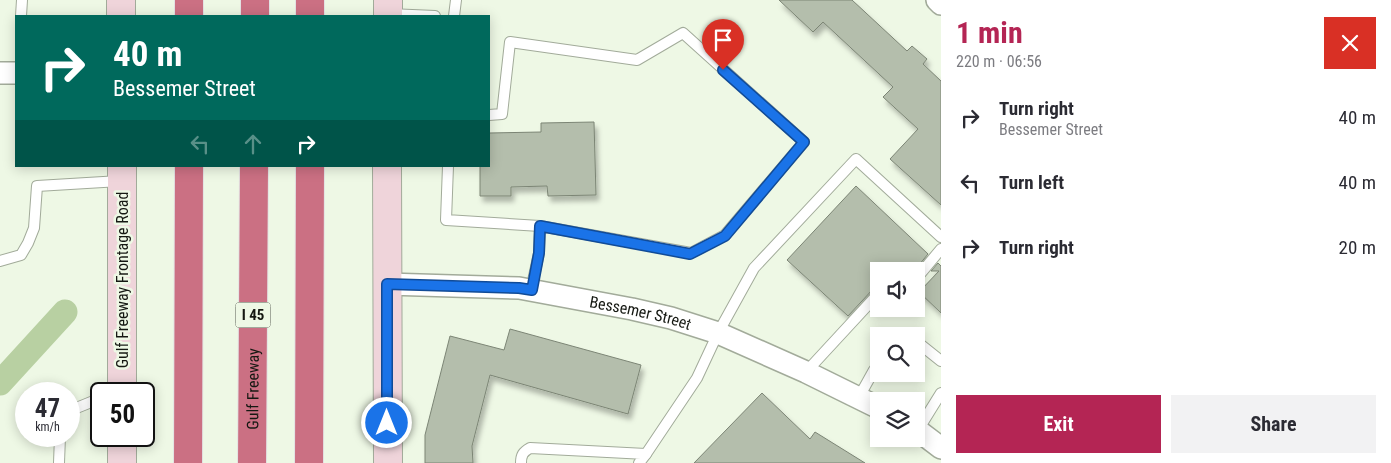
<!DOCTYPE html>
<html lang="en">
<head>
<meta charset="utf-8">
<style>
	:root { --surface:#fff; --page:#f2f2f3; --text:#2b2b33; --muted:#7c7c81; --accent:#b42554 }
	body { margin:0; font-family:"Roboto Condensed",sans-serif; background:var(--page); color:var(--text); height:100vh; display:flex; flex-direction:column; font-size:19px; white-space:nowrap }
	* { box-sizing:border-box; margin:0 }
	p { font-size:16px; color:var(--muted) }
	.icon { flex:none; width:28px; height:28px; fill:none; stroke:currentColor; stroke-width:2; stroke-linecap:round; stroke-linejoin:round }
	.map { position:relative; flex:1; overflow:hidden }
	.details { display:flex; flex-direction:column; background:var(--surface); width:450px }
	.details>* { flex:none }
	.banner { position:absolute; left:15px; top:15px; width:475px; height:152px; border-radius:0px; box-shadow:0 2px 12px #0003; background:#00695c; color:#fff; overflow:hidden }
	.tools { position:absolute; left:870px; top:262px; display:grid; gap:10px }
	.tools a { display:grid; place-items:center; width:55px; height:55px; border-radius:0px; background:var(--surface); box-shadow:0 2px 12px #0003; font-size:25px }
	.speed { position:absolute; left:15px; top:382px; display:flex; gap:10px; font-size:25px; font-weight:700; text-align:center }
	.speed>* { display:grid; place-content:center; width:65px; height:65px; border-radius:50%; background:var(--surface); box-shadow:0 2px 12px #0003; line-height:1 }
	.speed small { font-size:12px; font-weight:400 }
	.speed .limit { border:2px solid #111; border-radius:8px; background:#fff; color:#111 }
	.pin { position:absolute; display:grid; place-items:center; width:42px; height:42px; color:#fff; margin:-51px -21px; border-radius:50% 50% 50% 0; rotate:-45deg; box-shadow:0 0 5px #0007 }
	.pin .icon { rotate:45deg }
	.me { position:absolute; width:55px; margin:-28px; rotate:0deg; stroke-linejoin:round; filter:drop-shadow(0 0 4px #0008) }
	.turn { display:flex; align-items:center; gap:18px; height:105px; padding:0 15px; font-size:22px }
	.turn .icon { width:65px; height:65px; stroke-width:2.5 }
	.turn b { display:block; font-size:35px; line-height:42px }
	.lanes { display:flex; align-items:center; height:48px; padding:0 15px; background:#0003; justify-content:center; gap:25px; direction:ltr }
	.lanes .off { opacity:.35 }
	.round { display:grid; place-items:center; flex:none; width:52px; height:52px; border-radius:0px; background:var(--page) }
	.head { display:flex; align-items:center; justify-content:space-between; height:85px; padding:0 15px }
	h1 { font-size:30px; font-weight:700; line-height:38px; color:var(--accent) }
	.button { display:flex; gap:10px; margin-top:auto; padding:10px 15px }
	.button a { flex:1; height:58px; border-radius:0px; background:var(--accent); color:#fff; font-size:20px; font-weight:700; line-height:58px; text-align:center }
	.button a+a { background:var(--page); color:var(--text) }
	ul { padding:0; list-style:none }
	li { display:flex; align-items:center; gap:15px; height:65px; padding:0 15px }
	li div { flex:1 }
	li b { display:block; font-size:19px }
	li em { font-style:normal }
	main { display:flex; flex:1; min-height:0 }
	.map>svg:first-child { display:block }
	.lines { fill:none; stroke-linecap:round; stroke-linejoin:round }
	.canal { stroke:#b8d0a2; stroke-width:25 }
	.building { fill:#b4beac; stroke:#7c8575; filter:url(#shadow) }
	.service-casing { stroke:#a2ab9a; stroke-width:12 }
	.minor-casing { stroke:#a2ab9a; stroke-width:24 }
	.secondary-casing { stroke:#a2ab9a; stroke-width:30 }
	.motorway-casing { stroke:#e3e3e3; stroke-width:30 }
	.service { stroke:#fff; stroke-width:10 }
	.minor { stroke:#fff; stroke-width:21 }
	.secondary { stroke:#efd4da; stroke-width:28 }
	.motorway { stroke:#cb7083; stroke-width:28 }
	.route-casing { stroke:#114b97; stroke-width:12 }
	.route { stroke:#1a73e8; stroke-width:9 }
	.labels { text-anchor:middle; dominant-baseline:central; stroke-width:5; stroke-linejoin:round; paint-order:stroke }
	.shield { fill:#eef8e5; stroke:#565b51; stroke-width:1 }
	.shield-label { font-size:15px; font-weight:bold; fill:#151812 }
	.street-label { font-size:16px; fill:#151812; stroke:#eef8e5 }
</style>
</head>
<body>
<main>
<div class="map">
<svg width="941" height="463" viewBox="0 0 941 463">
	<defs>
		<filter id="shadow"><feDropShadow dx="3" dy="5.5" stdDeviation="2.5" flood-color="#0004"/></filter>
	</defs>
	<rect width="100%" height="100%" fill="#eef8e5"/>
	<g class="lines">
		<polyline class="canal" points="0,383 65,312"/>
	</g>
	<g class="building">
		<polygon points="779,0 852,0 907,51 912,46 927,59 923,64 941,81 941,205 890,159 918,129 883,97 893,87 823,22 813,32"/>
		<polygon points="594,122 596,195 548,196 547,186 511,187 511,196 480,196 480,166 489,166 489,133 541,132 541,123"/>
		<polygon points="856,186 928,254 914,271 897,271 895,270 893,271 879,271 879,286 874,288 848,316 787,260"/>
		<polygon points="938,263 941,266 941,313 919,292 939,271 931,271"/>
		<polygon points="510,329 641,365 628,414 490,375 472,446 473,463 425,463 425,435 450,336 504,350"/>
		<polygon points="762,393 810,439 815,432 865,463 694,463"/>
	</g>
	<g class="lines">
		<defs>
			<g id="service">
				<polyline points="389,14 435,16"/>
				<polyline points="21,16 22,0"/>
				<polyline points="454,16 456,0"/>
				<polyline points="489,115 502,114 510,42 637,60 683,33 804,142 725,235 691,253 540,226 539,253 531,290"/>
				<polyline points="448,166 446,220 540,226"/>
				<polyline points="0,261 21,255 28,243 34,228 37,186 120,181"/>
				<polyline points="916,279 941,249"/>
				<polyline points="916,344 921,345 941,361"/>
				<polyline points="806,372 879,293"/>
				<polyline points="859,397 874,370 879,365"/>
				<polyline points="69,411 101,398"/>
				<polyline points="918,430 941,393"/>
				<polyline points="646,454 697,378 718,333 754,268 856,159 941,237"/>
				<polyline points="59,463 60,436"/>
				<path d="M 521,463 C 521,455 523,452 530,448 L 646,454 L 639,463"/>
			</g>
			<g id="minor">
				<polyline points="937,0 941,4"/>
				<polyline points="0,73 16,73"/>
				<path id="s1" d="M 387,284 L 519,288 L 632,309 L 671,318 L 718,333 L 806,372 L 879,408"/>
				<polyline points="916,429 941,448"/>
			</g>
			<g id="secondary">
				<polyline points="121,0 121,16"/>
				<polyline points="388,16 388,0"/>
				<polyline points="387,166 388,463"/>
				<polyline points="122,394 122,166"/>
				<polyline points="122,463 122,436"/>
			</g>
			<g id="motorway">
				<polyline points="189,16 189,0"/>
				<polyline points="255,16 255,0"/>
				<polyline points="310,16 310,0"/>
				<polyline points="188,463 189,166"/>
				<path id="s2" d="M 252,463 L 254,166"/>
				<polyline points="309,463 310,166"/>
			</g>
		</defs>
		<use href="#service" class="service-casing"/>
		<use href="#minor" class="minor-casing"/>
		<use href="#secondary" class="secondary-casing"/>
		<use href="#motorway" class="motorway-casing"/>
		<use href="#service" class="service"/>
		<use href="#minor" class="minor"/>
		<use href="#secondary" class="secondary"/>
		<use href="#motorway" class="motorway"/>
	</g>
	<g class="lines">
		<defs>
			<polyline id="route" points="387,423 387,284 519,288 532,290 539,253 540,226 690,254 725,236 804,142 723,70"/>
		</defs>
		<use href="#route" class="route-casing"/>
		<use href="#route" class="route"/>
	</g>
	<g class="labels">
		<rect class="shield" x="235.5" y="302.5" width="35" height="25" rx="4"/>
		<g class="shield-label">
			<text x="253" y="315">I 45</text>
		</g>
		<g class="street-label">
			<text transform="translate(122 280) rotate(-90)">Gulf Freeway Frontage Road</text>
			<text stroke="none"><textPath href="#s1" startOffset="256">Bessemer Street</textPath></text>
			<text stroke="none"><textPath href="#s2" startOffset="74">Gulf Freeway</textPath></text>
		</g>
	</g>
</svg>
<div class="tools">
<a><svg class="icon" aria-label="sound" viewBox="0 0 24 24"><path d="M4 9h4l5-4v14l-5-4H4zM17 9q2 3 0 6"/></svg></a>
<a><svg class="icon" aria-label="search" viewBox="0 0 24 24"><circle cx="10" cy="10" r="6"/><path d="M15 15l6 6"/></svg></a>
<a><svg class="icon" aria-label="layers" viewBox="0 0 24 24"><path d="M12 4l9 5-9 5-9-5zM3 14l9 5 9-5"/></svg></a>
</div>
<div class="speed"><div>47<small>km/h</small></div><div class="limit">50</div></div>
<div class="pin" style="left:723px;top:70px;background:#d93025"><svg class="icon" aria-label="arrive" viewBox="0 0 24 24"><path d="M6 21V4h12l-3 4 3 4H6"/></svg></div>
<svg class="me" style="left:387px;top:423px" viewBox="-20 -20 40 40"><circle r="17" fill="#1a73e8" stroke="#fff" stroke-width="3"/><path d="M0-11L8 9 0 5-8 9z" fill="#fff"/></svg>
<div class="banner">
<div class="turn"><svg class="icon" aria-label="right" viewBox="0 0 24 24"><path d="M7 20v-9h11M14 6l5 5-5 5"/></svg><div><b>40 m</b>Bessemer Street</div></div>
<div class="lanes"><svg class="icon off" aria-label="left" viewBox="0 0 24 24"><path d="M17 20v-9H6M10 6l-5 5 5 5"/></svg><svg class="icon off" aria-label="ahead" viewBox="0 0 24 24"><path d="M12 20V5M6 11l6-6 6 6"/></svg><svg class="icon" aria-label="right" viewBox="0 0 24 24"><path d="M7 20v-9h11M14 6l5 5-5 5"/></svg></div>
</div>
</div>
<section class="details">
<div class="head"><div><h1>1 min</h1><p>220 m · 06:56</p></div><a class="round" style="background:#d93025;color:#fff"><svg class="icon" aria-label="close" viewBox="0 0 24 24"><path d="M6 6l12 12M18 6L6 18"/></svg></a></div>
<ul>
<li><svg class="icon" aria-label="right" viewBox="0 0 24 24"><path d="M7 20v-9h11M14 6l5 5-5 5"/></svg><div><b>Turn right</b><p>Bessemer Street</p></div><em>40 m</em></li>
<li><svg class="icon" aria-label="left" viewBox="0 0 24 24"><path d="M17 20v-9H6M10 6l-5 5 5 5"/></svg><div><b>Turn left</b></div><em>40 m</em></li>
<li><svg class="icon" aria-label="right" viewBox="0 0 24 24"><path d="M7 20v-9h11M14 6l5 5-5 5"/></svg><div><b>Turn right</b></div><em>20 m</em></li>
</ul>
<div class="button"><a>Exit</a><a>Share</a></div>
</section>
</main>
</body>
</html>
